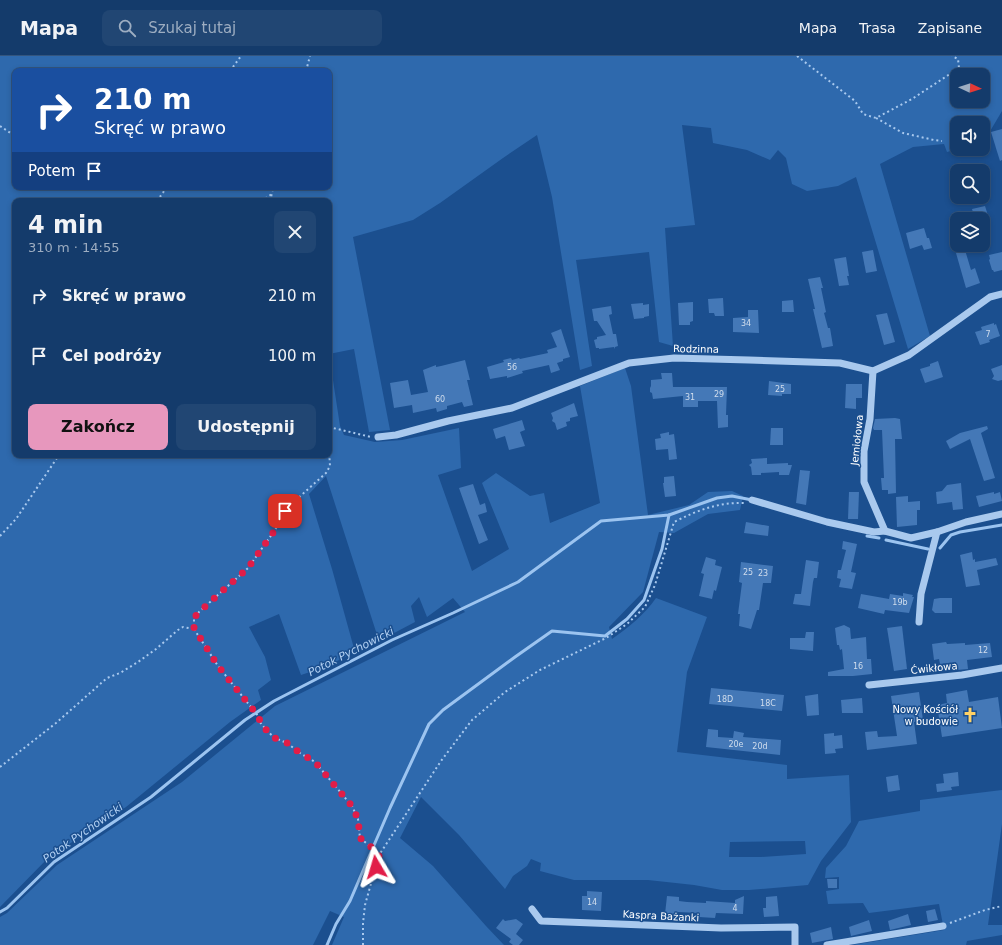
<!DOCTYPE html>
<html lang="pl">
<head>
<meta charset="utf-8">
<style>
	:root { --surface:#143b6b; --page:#214673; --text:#f1f3f6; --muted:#9dadc1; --line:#33557e; --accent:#e797bd }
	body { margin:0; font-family:"DejaVu Sans",sans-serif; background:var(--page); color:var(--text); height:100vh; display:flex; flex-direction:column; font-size:15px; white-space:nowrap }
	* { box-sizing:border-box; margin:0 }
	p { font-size:13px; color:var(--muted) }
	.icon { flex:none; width:22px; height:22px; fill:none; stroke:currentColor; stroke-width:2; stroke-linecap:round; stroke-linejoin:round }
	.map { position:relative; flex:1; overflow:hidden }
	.details { position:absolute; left:12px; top:142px; width:320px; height:260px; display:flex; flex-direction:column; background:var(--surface); border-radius:8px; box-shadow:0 2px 6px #0003,0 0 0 1px var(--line) }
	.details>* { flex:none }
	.banner { position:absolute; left:12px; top:12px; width:320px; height:122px; border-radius:8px; box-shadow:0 2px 6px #0003,0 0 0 1px var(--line); background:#1a4fa0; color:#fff; overflow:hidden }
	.needle { width:26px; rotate:94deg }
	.tools { position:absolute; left:950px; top:12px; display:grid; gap:8px }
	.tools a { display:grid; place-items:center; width:40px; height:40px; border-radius:8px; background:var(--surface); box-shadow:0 2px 6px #0003,0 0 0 1px var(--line); font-size:20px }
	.pin { position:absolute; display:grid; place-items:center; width:34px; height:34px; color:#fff; margin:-17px; border-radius:8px; box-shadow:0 2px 6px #0006 }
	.me { position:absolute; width:44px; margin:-22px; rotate:353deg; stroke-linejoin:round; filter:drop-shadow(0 0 3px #0008) }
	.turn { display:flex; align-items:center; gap:14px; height:84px; padding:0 16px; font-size:18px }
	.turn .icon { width:52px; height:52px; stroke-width:2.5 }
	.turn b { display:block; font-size:28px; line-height:34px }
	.then { display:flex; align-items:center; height:38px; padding:0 16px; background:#0003; gap:8px; font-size:15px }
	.round { display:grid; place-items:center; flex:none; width:42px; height:42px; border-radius:8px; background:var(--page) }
	.head { display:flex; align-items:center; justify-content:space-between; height:68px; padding:0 16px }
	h1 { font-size:24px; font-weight:800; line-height:30px }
	.cta { display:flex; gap:8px; margin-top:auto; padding:8px 16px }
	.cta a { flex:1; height:46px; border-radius:8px; background:var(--accent); color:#111; font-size:16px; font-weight:800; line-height:46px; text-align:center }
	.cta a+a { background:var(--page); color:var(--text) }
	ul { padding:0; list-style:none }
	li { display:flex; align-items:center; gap:12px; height:60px; padding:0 16px }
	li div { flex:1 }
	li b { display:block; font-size:15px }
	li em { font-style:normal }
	header { display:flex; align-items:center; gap:24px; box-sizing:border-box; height:56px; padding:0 20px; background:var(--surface); border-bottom:1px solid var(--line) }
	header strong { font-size:19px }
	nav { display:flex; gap:22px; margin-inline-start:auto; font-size:14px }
	.search { width:280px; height:36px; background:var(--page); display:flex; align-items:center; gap:10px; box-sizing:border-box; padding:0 14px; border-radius:8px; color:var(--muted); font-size:15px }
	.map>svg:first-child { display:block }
	.green { fill:#2e69ad; fill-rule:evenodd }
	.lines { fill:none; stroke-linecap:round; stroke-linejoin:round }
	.stream { stroke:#9cc4f0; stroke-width:3 }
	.building { fill:#4478b7 }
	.path { stroke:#a9c9ee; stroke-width:2; stroke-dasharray:2 3; stroke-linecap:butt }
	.minor { stroke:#a9c9ee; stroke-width:7 }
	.route { stroke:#e11d48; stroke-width:7; stroke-dasharray:0 12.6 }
	.labels { text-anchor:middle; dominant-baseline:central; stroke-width:3; stroke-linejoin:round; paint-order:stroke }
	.number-label { font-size:8px; fill:#d0dded }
	.street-label { font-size:10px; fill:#fff; stroke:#1b4f8f }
	.poi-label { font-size:10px; fill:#fff; stroke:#1b4f8f; text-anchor:end }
	.water-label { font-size:11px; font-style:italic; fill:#b5d3f5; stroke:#1b4f8f }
</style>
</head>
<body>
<header>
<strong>Mapa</strong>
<div class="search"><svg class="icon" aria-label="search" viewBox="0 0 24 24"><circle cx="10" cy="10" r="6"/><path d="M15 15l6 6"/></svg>Szukaj tutaj</div>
<nav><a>Mapa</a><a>Trasa</a><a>Zapisane</a></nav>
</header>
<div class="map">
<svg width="1002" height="889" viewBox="0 0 1002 889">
	<rect width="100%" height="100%" fill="#1b4f8f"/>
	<g class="green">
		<path d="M 0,0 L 1002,0 L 1002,55 L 989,77 L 983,82 L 983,67 L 957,67 L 957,93 L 958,93 L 947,96 L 944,88 L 913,91 L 880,108 L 930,280 L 908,293 L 856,121 L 838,130 L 807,135 L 792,128 L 786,102 L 778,94 L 770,104 L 747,94 L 713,87 L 711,72 L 682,69 L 695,169 L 665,172 L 673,290 L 659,286 L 649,196 L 576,204 L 592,310 L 580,314 L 552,141 L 537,79 L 503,102 L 440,147 L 413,164 L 353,181 L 390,374 L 369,376 L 354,293 L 329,298 L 340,370 L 344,379 L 375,386 L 402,384 L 459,372 L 461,412 L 438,419 L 472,515 L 509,493 L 482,427 L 496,417 L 530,440 L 544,437 L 550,467 L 600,447 L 580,330 L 625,312 L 631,330 L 648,459 L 689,449 L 708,436 L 732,435 L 743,440 L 740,454 L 708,458 L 674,477 L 659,476 L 643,536 L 609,571 L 612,583 C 629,571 644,559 656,542 L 707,561 L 687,616 L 677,696 L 787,709 L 787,723 L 849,719 L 851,766 L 821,805 L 808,829 L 749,834 L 722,834 L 694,829 L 648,824 L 574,824 L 540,815 L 541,807 L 531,803 L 527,810 L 513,820 L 505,833 L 459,779 L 421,741 L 400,782 L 433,810 L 486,870 L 504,889 L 332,889 L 344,861 L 330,855 L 313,889 L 0,889 L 0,861 L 7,857 L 57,809 L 182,726 L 275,650 L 465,556 L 453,542 L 427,561 L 419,541 L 411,550 L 415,566 L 379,585 L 326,420 L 309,438 L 332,513 L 355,596 L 325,611 L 301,619 L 279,558 L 249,571 L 265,601 L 271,624 L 258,634 L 261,644 L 230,666 L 126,751 L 49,801 L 0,851 ZM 15,15 L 329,15 L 329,131 L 15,131 ZM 957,19 L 983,19 L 983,45 L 957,45 ZM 15,145 L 329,145 L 329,399 L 15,399 ZM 805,785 L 806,798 L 761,801 L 729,801 L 730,786 Z"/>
		<polygon points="1002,734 1002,768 988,869 1002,869 1002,879 967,885 966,889 852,889 944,874 939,848 869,857 863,847 828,848 826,835 839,833 839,821 825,822 826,812 846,790 859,765 920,755 920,744"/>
	</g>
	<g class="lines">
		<g class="stream">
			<polyline points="867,480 879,482"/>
			<polyline points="886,484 928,493"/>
			<polyline points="940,492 951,479 960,476 1002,469"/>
			<polyline points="0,856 7,852 54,806 151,741 245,664 274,645 392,584 453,557 518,526 601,465 669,459 717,442 732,440 752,444"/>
			<polyline points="327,889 336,868 350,845 390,752 429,668 443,654 515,601 552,575 605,580 627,563 644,544 662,493 669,459"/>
		</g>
	</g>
	<g class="building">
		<polygon points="1002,73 1002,104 1000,105 991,76"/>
		<polygon points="985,150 989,163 975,163 972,153"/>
		<polygon points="924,172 927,182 929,182 932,192 924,194 922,189 910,193 906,177"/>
		<polygon points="873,194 877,215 866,217 862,196"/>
		<polygon points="965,194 971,214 975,212 980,227 966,232 956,197"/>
		<polygon points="1002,196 1002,214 994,216 993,214 992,214 989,204 990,203 989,199"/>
		<polygon points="846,201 849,220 847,220 849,229 839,230 834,203"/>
		<polygon points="820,221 823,232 821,232 826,256 824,257 828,272 830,272 833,290 822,292 813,253 815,253 808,223"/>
		<polygon points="723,242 724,260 715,260 714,257 709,257 708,243"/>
		<polygon points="793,244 794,256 782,256 782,245"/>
		<polygon points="693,246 693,265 690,266 690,269 679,269 678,247"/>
		<polygon points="643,247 643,249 649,248 649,260 644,261 644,262 634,263 631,248"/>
		<polygon points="611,250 612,258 609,259 613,278 616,278 618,290 615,291 615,293 614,291 599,293 599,292 596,292 594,284 597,283 597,281 606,279 597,265 594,265 592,253"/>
		<polygon points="748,254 758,254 759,277 733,276 733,262 748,261"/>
		<polygon points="887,257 895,286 884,289 876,259"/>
		<polygon points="994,267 994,269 996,268 1000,280 989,284 990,286 980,289 975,276 982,274 981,271"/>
		<polygon points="561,273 570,301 563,303 563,305 557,307 560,314 551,317 549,309 522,315 523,317 507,322 507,320 490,323 487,311 504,306 503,304 511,302 512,304 519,302 520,303 548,297 547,294 557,291 551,277"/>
		<polygon points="465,304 470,324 467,324 473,349 464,351 462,346 447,350 447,353 437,356 436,352 413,357 412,349 394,352 390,327 408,324 411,339 428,336 423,314 436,309 436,311 441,310"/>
		<polygon points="938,305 943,321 925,327 920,313 930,310 930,308"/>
		<polygon points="1002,309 1002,324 998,325 992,323 994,320 991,313"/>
		<polygon points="661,317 672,317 673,331 727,331 726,359 728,359 728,371 718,372 717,345 698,345 698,351 683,351 683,340 653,343 652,337 650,336 650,332 651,330 651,324 662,323"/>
		<polygon points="769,325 791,328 791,338 782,338 782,340 768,339"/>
		<polygon points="846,328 862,328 862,342 856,342 856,353 845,352"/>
		<polygon points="574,347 578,360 570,362 570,365 566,366 567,370 557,374 555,367 552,365 553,362 551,357"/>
		<polygon points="895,362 900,363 902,383 895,383 896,437 888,438 888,434 882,434 881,422 884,422 882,374 874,374 873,372 875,363"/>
		<polygon points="522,364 525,374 520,376 525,390 509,394 505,380 496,383 493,373"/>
		<polygon points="987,370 988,373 981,377 995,422 984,425 970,383 950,393 946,385 960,377"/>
		<polygon points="771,372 783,372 783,389 770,389"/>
		<polygon points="669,376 669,379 674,378 677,403 669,404 668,393 656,394 655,383 661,382 660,378"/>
		<polygon points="767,402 767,408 788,407 788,409 792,409 789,419 779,419 779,416 761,417 761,419 752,419 751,411 749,409 752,407 751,403"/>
		<polygon points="800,414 810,415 806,449 796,447"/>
		<polygon points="674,420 676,440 665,441 663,427 664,427 664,421"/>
		<polygon points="961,427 963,453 953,454 952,446 937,448 936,436 942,435 947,429"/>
		<polygon points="473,428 480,449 485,447 487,456 478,459 488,484 479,488 459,432"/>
		<polygon points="849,436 859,436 858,463 848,463"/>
		<polygon points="994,436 994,438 1000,436 1002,445 979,451 976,440"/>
		<polygon points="908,440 908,446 920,445 920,454 917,454 917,469 897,471 896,441"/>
		<polygon points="746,466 769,470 768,480 744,477"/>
		<polygon points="843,485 857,488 851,516 856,517 852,533 839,531 841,523 837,522 838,514 841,514 846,494 842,493"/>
		<polygon points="972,496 973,504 975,503 975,506 996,502 998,509 977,514 980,529 966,531 960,499"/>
		<polygon points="706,501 716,504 715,509 722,511 716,535 714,534 712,543 699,540 704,518 701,517"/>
		<polygon points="806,504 819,506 817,522 814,522 813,526 810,550 793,548 795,538 801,538"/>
		<polygon points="741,506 773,510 771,527 763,527 759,554 757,554 751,573 739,570 740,558 738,558 742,527 739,526"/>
		<polygon points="903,537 913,539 912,541 914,541 909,557 885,554 884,558 858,552 861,538 889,543 890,538 903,540"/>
		<polygon points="940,542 952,542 952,557 935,557 932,554 934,543"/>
		<polygon points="844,569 850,572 851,583 866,581 867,603 871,603 872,618 853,620 828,620 828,616 844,613 842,593 840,594 839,589 837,589 835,572"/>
		<polygon points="902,570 907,613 894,615 887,572"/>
		<polygon points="806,576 814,576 813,595 790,593 790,582 805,582"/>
		<polygon points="946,586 947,588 965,587 965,589 990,587 992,601 967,604 968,613 957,614 956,606 940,608 939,603 934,604 932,588"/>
		<polygon points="711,632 784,639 782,655 709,648"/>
		<polygon points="967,634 969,646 998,641 1002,672 942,681 937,649 947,647 946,638"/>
		<polygon points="919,636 923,664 914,666 917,688 867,694 865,676 877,675 878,681 897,680 891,640"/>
		<polygon points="818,638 819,659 807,660 805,640"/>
		<polygon points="862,642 863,657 842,657 841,644"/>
		<polygon points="708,673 718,674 718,681 733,682 734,675 744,677 743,681 781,684 780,699 706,691"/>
		<polygon points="834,677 834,680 842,679 843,692 835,693 836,697 825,698 824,678"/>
		<polygon points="958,716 959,730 951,731 952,734 937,736 936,728 944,727 943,718"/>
		<polygon points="898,719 900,734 888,736 886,721"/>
		<polygon points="827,823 837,823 837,832 828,832"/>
		<polygon points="587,835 602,836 601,855 582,854 582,840 587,840"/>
		<polygon points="667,840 679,841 679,845 687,846 706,847 706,845 735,847 735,844 744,840 743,858 716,857 715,862 699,861 699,857 678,856 678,858 665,858"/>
		<polygon points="777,840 779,860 764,861 763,852 766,852 766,841"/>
		<polygon points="935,853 938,864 928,866 926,855"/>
		<polygon points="908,858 911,869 890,874 888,865"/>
		<polygon points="503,863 505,865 516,863 523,868 516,878 523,884 519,889 513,889 509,886 511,883 496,872"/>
		<polygon points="869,864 872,875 851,880 849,871"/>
		<polygon points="831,871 833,883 812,887 810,877"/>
	</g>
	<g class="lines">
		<g class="path">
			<polyline points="797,0 855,45 863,58 876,62 912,43 959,12 958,3 952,0"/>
			<polyline points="230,15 241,0"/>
			<polyline points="306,15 310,0"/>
			<polyline points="876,62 903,77 934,84 942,85"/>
			<polyline points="0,70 15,80"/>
			<polyline points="157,145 167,131"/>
			<polyline points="261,145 272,138"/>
			<polyline points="270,145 272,137 273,131"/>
			<polyline points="329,371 371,381"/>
			<polyline points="0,480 16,463 59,399"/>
			<polyline points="194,573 218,610 259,661 260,666 267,675 275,682 287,687 300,697 315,706 352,750 358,763 360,782 376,795 379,799"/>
			<polyline points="0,711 56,667 107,622 120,617 138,606 156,593 178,574 183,571 194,573 194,562 199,556 248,512 275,474 285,455 296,444 326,417 330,410 329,394"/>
			<polyline points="950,867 985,854 1002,850"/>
			<path d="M 363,889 L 363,867 L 365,849 L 379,799 L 441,705 L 472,664 L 505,636 L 540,614 L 606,582 L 627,568 L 645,551 L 655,529 L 674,466 C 698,454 719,446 745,447"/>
		</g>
		<g class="minor">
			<polyline points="873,315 870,363 864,395 864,426 885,475 911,482 937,476 966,466 1002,458"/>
			<polyline points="378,381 396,379 448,365 512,352 629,307 674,302 749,304 840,307 873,315 909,299 990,241 1002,238"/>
			<polyline points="752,444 827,466 874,476 885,475"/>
			<polyline points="919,566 921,538 937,476"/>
			<polyline points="869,629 962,619 1002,612"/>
			<polyline points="532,853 541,865 721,872 795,871 795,889"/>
			<polyline points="827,889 943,870"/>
		</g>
	</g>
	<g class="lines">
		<polyline class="route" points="285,455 275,474 248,512 199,556 194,562 194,572 218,610 259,661 260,666 267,675 275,682 287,687 300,697 315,706 352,750 358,763 360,782 376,795 379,800 376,811"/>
	</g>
	<defs>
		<g id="church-bare" transform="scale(1.2)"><path d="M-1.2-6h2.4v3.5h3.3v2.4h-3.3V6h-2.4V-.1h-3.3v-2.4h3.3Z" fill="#ffd166" stroke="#1b4f8f" stroke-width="2.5" paint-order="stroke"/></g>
	</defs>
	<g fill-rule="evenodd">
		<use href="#church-bare" x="970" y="659"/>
	</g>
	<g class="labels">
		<g class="number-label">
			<text x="746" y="267">34</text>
			<text x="988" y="278">7</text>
			<text x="512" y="311">56</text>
			<text x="780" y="333">25</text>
			<text x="719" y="338">29</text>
			<text x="690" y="341">31</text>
			<text x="440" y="343">60</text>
			<text x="748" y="516">25</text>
			<text x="763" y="517">23</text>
			<text x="900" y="546">19b</text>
			<text x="983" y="594">12</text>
			<text x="858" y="610">16</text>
			<text x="725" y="643">18D</text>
			<text x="768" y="647">18C</text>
			<text x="736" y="688">20e</text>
			<text x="760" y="690">20d</text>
			<text x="592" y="846">14</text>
			<text x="735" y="852">4</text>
		</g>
		<g class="street-label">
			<text transform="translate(696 293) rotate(1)">Rodzinna</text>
			<text transform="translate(857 384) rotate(-84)">Jemiołowa</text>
			<text transform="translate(934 612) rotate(-6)">Ćwikłowa</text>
			<text transform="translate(661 860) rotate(3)">Kaspra Bażanki</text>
		</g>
		<g class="poi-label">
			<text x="958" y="653">Nowy Kościół<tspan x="958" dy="12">w budowie</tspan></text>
		</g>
		<g class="water-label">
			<text transform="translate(351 596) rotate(-27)">Potok Pychowicki</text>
			<text transform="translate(83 777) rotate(-35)">Potok Pychowicki</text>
		</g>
	</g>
</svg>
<div class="tools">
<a><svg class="needle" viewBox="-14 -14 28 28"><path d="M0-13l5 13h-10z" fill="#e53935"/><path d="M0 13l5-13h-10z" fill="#9dadc1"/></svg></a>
<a><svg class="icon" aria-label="sound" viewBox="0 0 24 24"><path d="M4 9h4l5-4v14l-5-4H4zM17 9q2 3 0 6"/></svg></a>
<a><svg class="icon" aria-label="search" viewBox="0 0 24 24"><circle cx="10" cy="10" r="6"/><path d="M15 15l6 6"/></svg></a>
<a><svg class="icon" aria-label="layers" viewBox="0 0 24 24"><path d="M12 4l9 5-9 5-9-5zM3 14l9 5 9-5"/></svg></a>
</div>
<div class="pin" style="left:285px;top:455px;background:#d93025"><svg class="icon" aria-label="arrive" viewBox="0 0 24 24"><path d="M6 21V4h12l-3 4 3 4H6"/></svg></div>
<svg class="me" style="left:376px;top:811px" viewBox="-20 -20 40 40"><path d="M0-17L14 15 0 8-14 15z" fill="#e11d48" stroke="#fff" stroke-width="4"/></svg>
<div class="banner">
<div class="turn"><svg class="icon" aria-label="right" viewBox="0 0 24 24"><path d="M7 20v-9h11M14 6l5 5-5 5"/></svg><div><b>210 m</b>Skręć w prawo</div></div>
<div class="then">Potem<svg class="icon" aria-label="arrive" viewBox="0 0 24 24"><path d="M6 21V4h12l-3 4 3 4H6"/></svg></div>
</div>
<section class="details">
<div class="head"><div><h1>4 min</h1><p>310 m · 14:55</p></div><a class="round"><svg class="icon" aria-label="close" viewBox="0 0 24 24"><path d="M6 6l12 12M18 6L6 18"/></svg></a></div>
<ul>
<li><svg class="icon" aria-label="right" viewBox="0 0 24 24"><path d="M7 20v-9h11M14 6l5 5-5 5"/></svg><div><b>Skręć w prawo</b></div><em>210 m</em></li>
<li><svg class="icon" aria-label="arrive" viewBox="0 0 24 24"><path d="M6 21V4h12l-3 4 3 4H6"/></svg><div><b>Cel podróży</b></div><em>100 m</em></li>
</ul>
<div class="cta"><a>Zakończ</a><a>Udostępnij</a></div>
</section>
</div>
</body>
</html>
